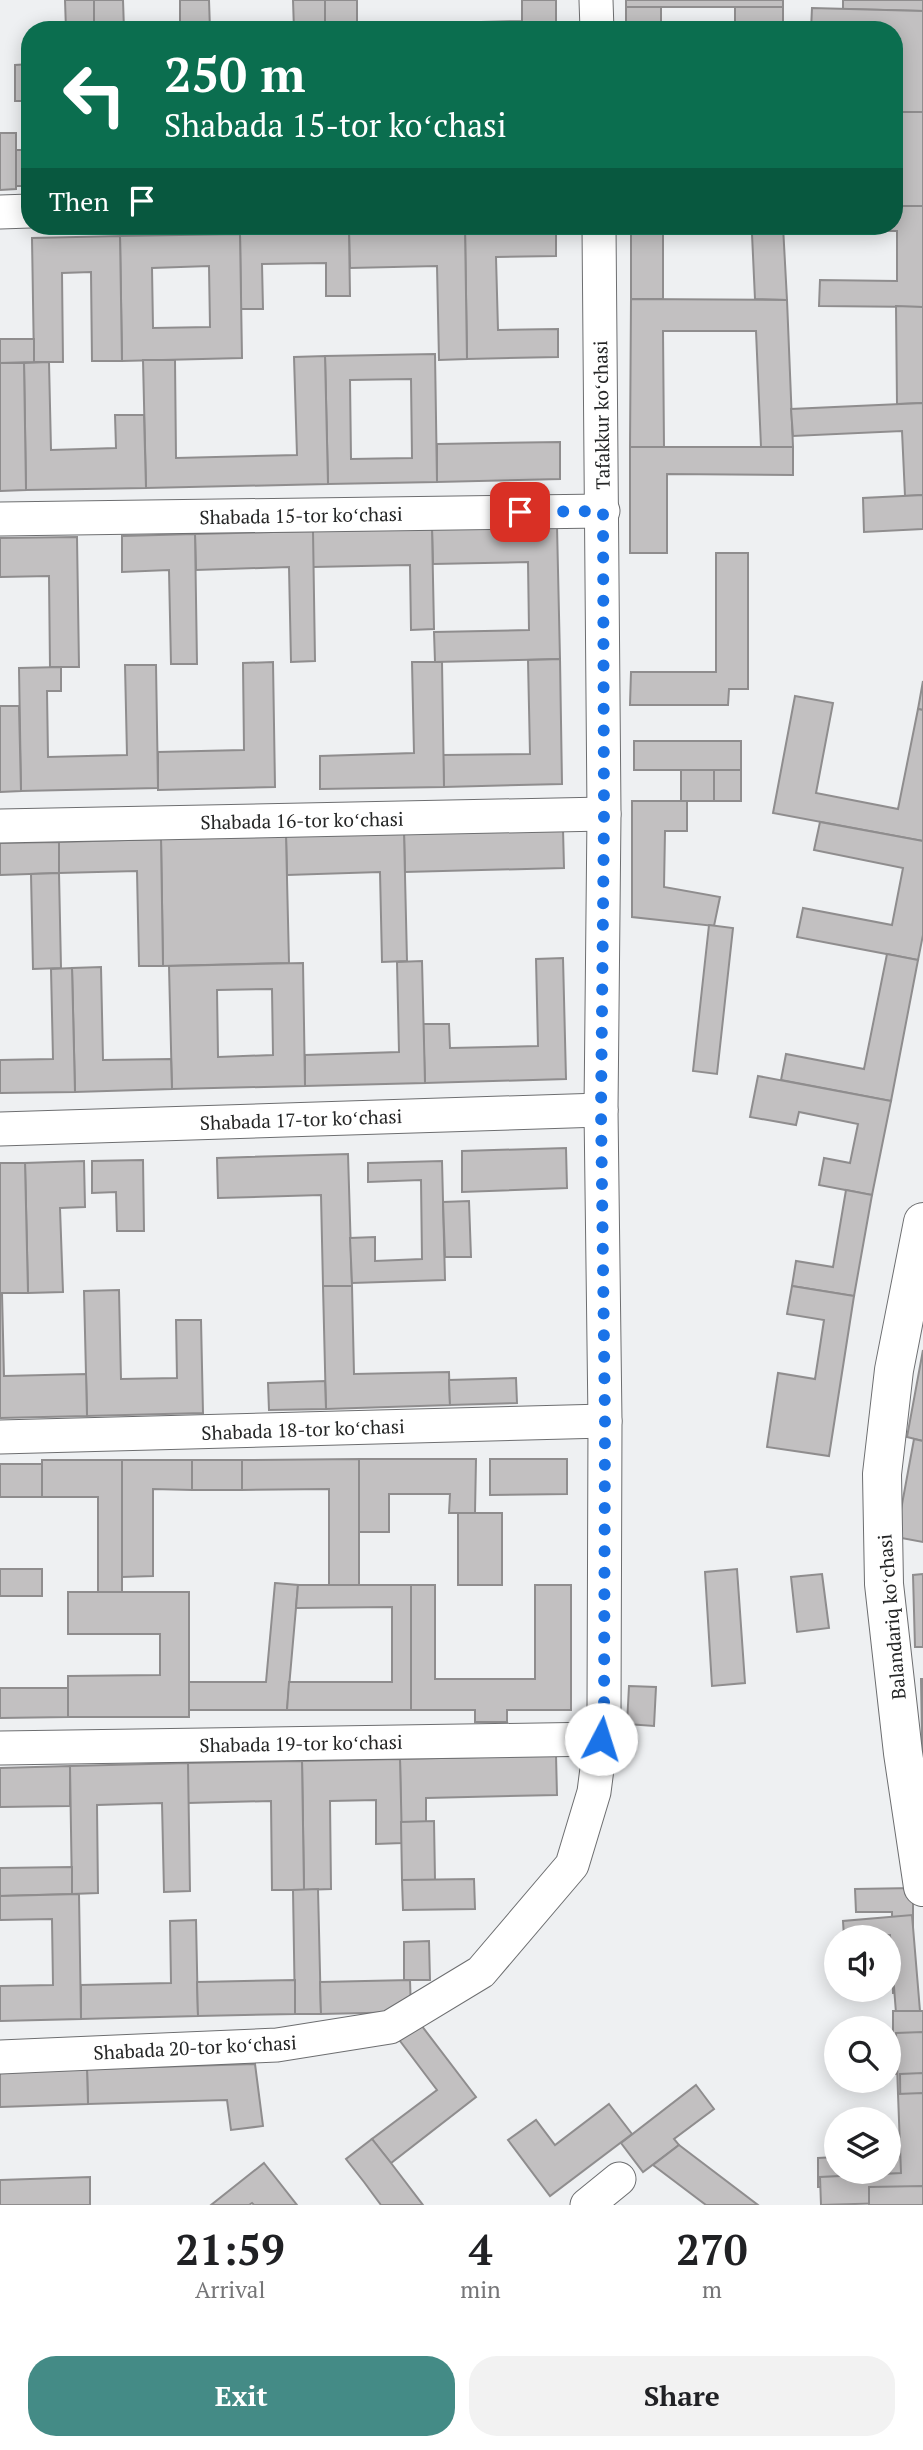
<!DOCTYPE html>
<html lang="en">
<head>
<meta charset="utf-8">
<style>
	:root { --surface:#fff; --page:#f2f2f2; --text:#202124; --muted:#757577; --accent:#448b86 }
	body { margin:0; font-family:"PT Serif",serif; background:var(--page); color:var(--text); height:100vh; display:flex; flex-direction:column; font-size:26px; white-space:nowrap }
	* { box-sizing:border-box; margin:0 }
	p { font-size:23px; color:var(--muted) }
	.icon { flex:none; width:38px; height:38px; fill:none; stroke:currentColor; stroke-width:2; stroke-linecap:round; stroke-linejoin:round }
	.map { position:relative; height:2205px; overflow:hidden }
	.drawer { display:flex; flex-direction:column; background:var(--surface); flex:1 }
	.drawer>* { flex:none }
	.banner { position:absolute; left:21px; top:21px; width:882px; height:214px; border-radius:28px; box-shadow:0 4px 18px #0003; background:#0b6e4f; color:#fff; overflow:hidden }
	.tools { position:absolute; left:824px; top:1925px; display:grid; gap:14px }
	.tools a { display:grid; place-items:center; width:77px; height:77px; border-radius:50%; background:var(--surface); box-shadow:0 4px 18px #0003; font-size:35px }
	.pin { position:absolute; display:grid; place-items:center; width:60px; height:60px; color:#fff; margin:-30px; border-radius:14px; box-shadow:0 4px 10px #0006 }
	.me { position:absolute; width:77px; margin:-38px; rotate:5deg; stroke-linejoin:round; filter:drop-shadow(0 0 5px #0008) }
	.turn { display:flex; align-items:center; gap:24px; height:147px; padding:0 28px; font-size:32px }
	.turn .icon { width:91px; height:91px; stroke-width:2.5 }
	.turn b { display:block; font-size:49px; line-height:60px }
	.then { display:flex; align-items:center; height:66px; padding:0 28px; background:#0003; gap:14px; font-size:26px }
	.eta { display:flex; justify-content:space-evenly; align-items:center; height:119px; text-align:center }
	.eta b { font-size:42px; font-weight:700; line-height:49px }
	.cta { display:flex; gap:14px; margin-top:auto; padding:14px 28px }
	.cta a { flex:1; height:80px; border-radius:28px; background:var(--accent); color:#fff; font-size:28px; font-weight:700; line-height:80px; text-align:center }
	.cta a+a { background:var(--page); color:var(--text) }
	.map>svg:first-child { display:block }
	.building { fill:#c2c0c1; stroke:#8f8d8e; stroke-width:2; fill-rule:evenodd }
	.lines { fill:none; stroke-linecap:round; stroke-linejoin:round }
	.minor-casing { stroke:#6d6e70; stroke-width:35 }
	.tertiary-casing { stroke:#6d6e70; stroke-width:40 }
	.minor { stroke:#fff; stroke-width:33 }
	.tertiary { stroke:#fff; stroke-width:38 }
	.route { stroke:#1a73e8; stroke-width:12; stroke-dasharray:0 21.6 }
	.labels { text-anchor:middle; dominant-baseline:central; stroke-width:5; stroke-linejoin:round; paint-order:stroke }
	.street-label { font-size:19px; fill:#252626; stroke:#fff }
</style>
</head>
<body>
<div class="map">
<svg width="923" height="2205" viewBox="0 0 923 2205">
	<rect width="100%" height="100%" fill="#eef0f2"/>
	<g class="building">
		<polygon points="65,0 94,0 94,30 66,30"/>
		<polygon points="94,0 123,0 124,30 94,30"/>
		<polygon points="180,0 209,0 210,30 180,30"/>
		<polygon points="293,0 325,0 325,30 294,30"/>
		<rect x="325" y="0" width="32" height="30"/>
		<polygon points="522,0 556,0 556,30 442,30 442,23 522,21"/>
		<rect x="626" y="0" width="157" height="7"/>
		<polygon points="843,0 923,0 923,11 843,9"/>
		<rect x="626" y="7" width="35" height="23"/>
		<polygon points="735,7 783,7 783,30 748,30 748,22 735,22"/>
		<polygon points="812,8 923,11 923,112 894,112 898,36 894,36 894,30 811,30"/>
		<polygon points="30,64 30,101 15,101 15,65"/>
		<polygon points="896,112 923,112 923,206 894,206"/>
		<polygon points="0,133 16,133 16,189 0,190"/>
		<rect x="16" y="150" width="14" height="36"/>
		<polygon points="894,206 923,206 923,307 819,306 820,280 897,281 897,231 821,230 821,226 894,226"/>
		<polygon points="631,226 783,226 787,300 755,299 752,234 663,234 663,299 631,299"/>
		<polygon points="556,227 556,256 496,257 498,330 558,329 558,357 467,359 465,229"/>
		<polygon points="465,229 467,359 439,360 437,266 350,268 349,232"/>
		<polygon points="349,232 350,296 326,296 326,263 262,264 263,309 241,309 240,234"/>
		<path d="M 240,234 L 242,358 L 122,361 L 120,236 ZM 209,266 L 210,327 L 153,328 L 152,268 Z"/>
		<polygon points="120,236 122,361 92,361 91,272 62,273 63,362 34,362 32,238"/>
		<polygon points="631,299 787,300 793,447 761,447 756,331 663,331 664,447 630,447"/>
		<polygon points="896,306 923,307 923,403 897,404"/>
		<polygon points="0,339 34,339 34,362 0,363"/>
		<path d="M 435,354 L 437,482 L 328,484 L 325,356 ZM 411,379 L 412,458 L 351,459 L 350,380 Z"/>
		<polygon points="325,356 328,484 146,488 143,360 175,360 176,458 297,455 294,357"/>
		<polygon points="49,362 51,450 116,448 115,415 144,415 146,488 26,490 24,363"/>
		<polygon points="0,363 24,363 26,490 0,491"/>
		<polygon points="923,403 923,495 905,496 902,431 793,436 791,409"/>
		<polygon points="560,442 560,479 437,482 437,444"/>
		<polygon points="630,447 793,447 793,475 667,474 667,553 630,553"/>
		<polygon points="923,495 923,529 864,532 863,498"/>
		<polygon points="557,526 560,659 435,662 434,632 529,630 528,562 433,564 432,529"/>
		<polygon points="432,529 434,629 411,630 410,565 313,567 313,531"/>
		<polygon points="313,531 315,661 291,662 289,567 196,570 195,534"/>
		<polygon points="195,534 197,664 171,664 169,570 122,572 122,536"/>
		<polygon points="77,537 79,667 50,667 49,576 0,577 0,538"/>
		<polygon points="716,553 748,553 748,689 729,689 728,705 630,705 631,672 716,672"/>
		<polygon points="560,659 562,784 444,787 443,755 530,754 528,660"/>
		<polygon points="273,662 275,787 158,790 158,752 244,750 243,663"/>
		<polygon points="412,662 442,662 444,787 320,789 320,756 414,753"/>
		<polygon points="125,665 156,665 158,788 21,791 19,668 61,667 61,691 47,691 48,757 127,755"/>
		<polygon points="923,681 923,710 918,709"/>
		<polygon points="795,696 833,703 816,793 898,809 918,709 923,710 923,841 773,813"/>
		<polygon points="0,706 19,706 21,791 0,792"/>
		<rect x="634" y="741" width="107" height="29"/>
		<rect x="681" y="770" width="33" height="31"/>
		<rect x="714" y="770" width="27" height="31"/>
		<polygon points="632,801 687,801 687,831 665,831 664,887 720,897 714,926 632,917"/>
		<polygon points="820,822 923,841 923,935 918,960 797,937 803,908 892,925 903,868 814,850"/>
		<polygon points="563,829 564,868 405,872 404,833"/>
		<polygon points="404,833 407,961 382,962 380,872 287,875 286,836"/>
		<polygon points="286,836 289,963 163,966 161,839"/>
		<polygon points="161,839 163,966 139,966 137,871 59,873 59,842"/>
		<polygon points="59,842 59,873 0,875 0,843"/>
		<polygon points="59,873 61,968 33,969 31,874"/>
		<polygon points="709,925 733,928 717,1074 693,1071"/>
		<polygon points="887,954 918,960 891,1101 781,1080 786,1054 864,1069"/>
		<polygon points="563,958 566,1079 425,1083 423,1024 449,1024 450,1048 538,1046 536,959"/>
		<polygon points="422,961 425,1083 305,1086 305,1055 399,1052 397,962"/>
		<path d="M 303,963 L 305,1086 L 172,1089 L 169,966 ZM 272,989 L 273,1055 L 218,1057 L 217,990 Z"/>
		<polygon points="101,967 103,1060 171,1059 172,1089 75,1092 72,968"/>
		<polygon points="72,968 75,1092 0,1093 0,1060 53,1059 51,969"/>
		<polygon points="758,1076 891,1101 872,1195 819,1185 824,1158 850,1163 858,1124 799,1112 796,1125 750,1117"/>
		<polygon points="566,1148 567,1188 462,1192 462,1151"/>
		<polygon points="348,1154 352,1286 323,1286 321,1195 218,1198 217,1158"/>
		<polygon points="143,1160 144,1231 117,1231 116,1192 92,1193 92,1161"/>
		<polygon points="84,1161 85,1207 60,1208 63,1292 28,1293 25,1163"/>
		<polygon points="442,1161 445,1280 352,1283 350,1238 375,1237 375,1261 422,1259 421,1180 368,1182 368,1163"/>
		<polygon points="0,1163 25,1163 28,1293 0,1293"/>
		<polygon points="846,1190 872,1195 854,1296 792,1286 796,1261 833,1267"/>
		<polygon points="469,1201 471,1257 445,1257 443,1202"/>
		<polygon points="323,1286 352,1286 354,1374 449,1372 450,1405 326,1409"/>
		<polygon points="792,1286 854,1296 829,1456 767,1447 778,1373 815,1379 824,1320 787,1314"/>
		<polygon points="119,1290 121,1379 177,1378 176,1320 201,1320 203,1413 87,1416 84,1291"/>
		<polygon points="0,1293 2,1293 4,1376 86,1374 87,1416 0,1418"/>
		<polygon points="923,1350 923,1441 907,1437"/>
		<polygon points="516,1378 517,1403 450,1405 449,1380"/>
		<polygon points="325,1381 326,1409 269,1410 268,1383"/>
		<polygon points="914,1439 923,1441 923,1542 896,1537"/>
		<polygon points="359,1459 359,1585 329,1585 329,1489 242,1490 242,1460"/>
		<polygon points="359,1459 476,1459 475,1513 449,1513 450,1494 389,1494 389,1532 359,1532"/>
		<polygon points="490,1459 567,1459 567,1494 490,1495"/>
		<polygon points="42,1460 122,1460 122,1592 98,1592 98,1497 42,1497"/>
		<polygon points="122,1460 192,1460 192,1490 153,1489 153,1576 122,1577"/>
		<rect x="192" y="1460" width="50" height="30"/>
		<rect x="0" y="1464" width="42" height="33"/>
		<rect x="458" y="1513" width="44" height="72"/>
		<rect x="0" y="1569" width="42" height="27"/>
		<polygon points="737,1569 745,1683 712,1686 705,1572"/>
		<polygon points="822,1574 829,1628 797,1632 791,1577"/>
		<polygon points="923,1574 923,1647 915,1647 913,1575"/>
		<polygon points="275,1583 298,1585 287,1710 189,1710 189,1682 266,1682"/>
		<polygon points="298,1585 411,1585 411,1710 287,1710 289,1682 392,1682 392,1607 296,1608"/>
		<polygon points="411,1585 435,1585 435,1679 535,1679 535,1585 571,1585 571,1710 507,1710 507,1722 475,1722 475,1710 411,1710"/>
		<polygon points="68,1592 189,1592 189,1717 68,1717 68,1676 160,1675 160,1634 68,1634"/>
		<polygon points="921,1679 923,1679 923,1798"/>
		<polygon points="629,1686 656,1687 654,1726 627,1724"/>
		<polygon points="0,1688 68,1688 68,1717 0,1718"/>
		<polygon points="556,1755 557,1795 426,1798 426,1822 401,1822 400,1759"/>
		<polygon points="400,1759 402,1843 376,1844 376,1800 330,1801 331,1889 304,1890 302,1761"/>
		<polygon points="302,1761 304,1890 272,1890 271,1801 188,1803 188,1763"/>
		<polygon points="188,1763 190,1891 164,1892 162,1803 97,1805 98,1893 72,1894 70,1766"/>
		<polygon points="70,1766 70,1806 0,1807 0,1768"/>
		<polygon points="434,1821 435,1880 402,1880 401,1822"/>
		<polygon points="72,1867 72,1894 0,1896 0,1868"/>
		<polygon points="474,1879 475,1909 403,1910 402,1880"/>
		<polygon points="913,1888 913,1992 893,1993 892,1912 856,1912 855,1889"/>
		<polygon points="318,1889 321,2014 295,2014 293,1890"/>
		<polygon points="79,1894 81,2019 0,2021 0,1986 53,1985 52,1919 0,1920 0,1896"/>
		<polygon points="912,1915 920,2011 896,2013 890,1935 844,1937 843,1921"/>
		<polygon points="196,1920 198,2016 81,2019 81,1985 171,1983 170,1921"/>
		<polygon points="429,1941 430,1980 404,1980 404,1942"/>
		<polygon points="295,1980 295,2014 198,2016 197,1982"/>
		<polygon points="410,1980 411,2012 321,2014 320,1982"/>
		<polygon points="893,2011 923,2011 923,2073 893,2074"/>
		<polygon points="415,2017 476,2097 391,2163 372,2139 437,2090 394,2033"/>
		<polygon points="923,2032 923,2093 898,2094 896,2033"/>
		<polygon points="255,2064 263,2126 231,2130 227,2100 88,2104 87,2069"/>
		<polygon points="87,2069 88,2104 0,2107 0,2072"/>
		<polygon points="923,2073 923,2186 818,2187 818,2158 836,2157 836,2172 889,2172 889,2157 901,2156 900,2074"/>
		<polygon points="696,2085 714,2109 674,2139 679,2145 643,2172 621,2143"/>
		<polygon points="923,2093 923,2202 821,2205 820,2177 901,2173 898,2094"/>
		<polygon points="609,2104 632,2134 550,2196 508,2140 536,2120 555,2145"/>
		<polygon points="372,2139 391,2163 423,2205 381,2205 364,2182 346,2159"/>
		<polygon points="679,2145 758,2205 706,2205 653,2165"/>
		<polygon points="264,2163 297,2205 254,2205 252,2203 249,2205 211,2205"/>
		<polygon points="90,2177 90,2205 0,2205 0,2180"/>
		<polygon points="923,2186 923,2205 869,2205 869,2187"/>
	</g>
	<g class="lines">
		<g class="minor-casing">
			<g id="minor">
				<polyline points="596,0 597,30"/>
				<polyline points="0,212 30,211"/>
				<polyline points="0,519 603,511"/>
				<polyline points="0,826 604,814"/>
				<polyline points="0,1129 601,1110"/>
				<polyline points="0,1437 605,1421"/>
				<polyline points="0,1748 602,1739"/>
				<polyline points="0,2057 277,2045 390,2027 481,1972 572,1865 594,1792 604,1714 605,1421 601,1110 604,814 599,226"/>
				<polyline points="587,2205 619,2179"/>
			</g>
		</g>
		<g class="tertiary-casing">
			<polyline id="tertiary" points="923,1222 894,1370 882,1474 884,1584 903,1753 923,1887"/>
		</g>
		<use href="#minor" class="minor"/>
		<use href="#tertiary" class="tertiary"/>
	</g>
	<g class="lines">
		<polyline class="route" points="520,512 603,511 604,814 601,1110 605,1421 604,1714 601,1739"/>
	</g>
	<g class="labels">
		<g class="street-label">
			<text transform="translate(601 415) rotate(-91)">Tafakkur koʻchasi</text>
			<text transform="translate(301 515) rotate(-1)">Shabada 15-tor koʻchasi</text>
			<text transform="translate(302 820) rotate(-1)">Shabada 16-tor koʻchasi</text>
			<text transform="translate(301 1119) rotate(-2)">Shabada 17-tor koʻchasi</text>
			<text transform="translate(303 1429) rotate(-2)">Shabada 18-tor koʻchasi</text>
			<text transform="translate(891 1617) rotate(-95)">Balandariq koʻchasi</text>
			<text transform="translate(301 1743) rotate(-1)">Shabada 19-tor koʻchasi</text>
			<text transform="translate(195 2047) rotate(-3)">Shabada 20-tor koʻchasi</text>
		</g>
	</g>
</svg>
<div class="tools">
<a><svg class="icon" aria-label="sound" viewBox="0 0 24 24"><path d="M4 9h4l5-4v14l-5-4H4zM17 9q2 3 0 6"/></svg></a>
<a><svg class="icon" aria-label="search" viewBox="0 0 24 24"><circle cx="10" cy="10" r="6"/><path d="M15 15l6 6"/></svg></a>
<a><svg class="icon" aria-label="layers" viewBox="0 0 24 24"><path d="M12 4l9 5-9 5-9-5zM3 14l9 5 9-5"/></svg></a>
</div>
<div class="pin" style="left:520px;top:512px;background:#d93025"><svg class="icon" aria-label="arrive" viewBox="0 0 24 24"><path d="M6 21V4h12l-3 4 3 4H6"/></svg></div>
<svg class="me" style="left:601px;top:1739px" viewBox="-20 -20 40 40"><circle r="19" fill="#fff"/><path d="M0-13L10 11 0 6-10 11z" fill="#1a73e8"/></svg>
<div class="banner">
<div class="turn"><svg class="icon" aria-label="left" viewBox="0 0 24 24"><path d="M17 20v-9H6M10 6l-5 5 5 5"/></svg><div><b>250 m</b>Shabada 15-tor koʻchasi</div></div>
<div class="then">Then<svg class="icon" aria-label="arrive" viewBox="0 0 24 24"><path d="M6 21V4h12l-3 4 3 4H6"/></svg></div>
</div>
</div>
<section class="drawer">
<div class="eta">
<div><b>21:59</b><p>Arrival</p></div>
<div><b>4</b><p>min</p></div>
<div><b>270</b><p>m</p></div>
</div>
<div class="cta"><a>Exit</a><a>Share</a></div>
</section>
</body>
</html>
